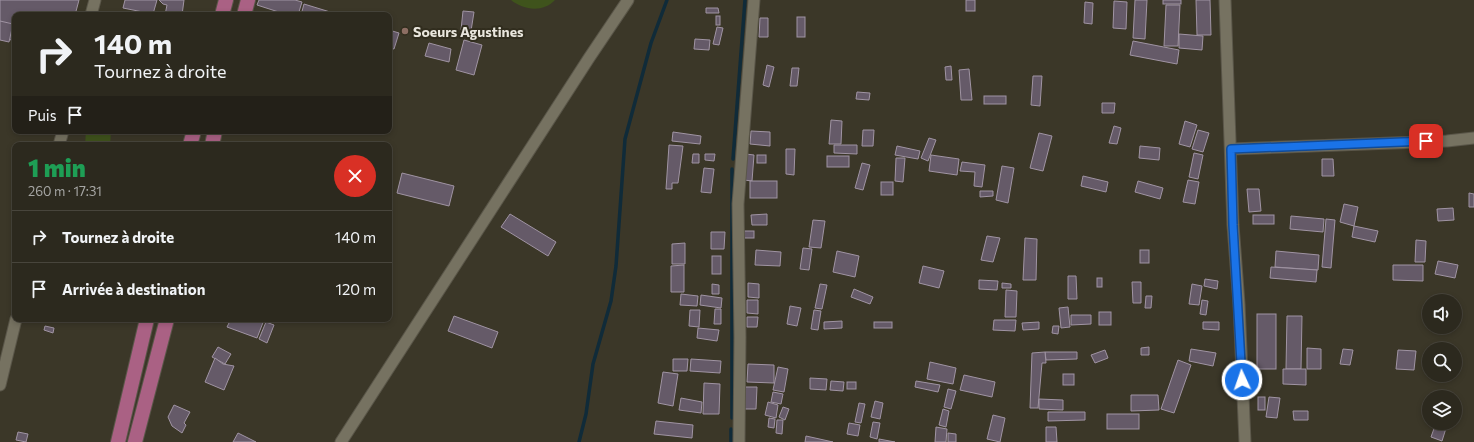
<!DOCTYPE html>
<html lang="fr">
<head>
<meta charset="utf-8">
<style>
	:root { --surface:#2c291e; --page:#343127; --text:#f1f3f6; --muted:#a6a6a4; --line:#48453c }
	body { margin:0; font-family:Commissioner,sans-serif; background:var(--page); color:var(--text); height:100vh; display:flex; flex-direction:column; font-size:15px; white-space:nowrap }
	* { box-sizing:border-box; margin:0 }
	p { font-size:13px; color:var(--muted) }
	.icon { flex:none; width:22px; height:22px; fill:none; stroke:currentColor; stroke-width:2; stroke-linecap:round; stroke-linejoin:round }
	.map { position:relative; flex:1; overflow:hidden }
	.panel { position:absolute; left:12px; top:142px; width:380px; height:180px; display:flex; flex-direction:column; background:var(--surface); border-radius:8px; box-shadow:0 2px 6px #0003,0 0 0 1px var(--line) }
	.panel>* { flex:none }
	.top-card { position:absolute; left:12px; top:12px; width:380px; height:122px; border-radius:8px; box-shadow:0 2px 6px #0003,0 0 0 1px var(--line); background:#2c291e; color:var(--text); overflow:hidden }
	.buttons { position:absolute; left:1422px; top:294px; display:grid; gap:8px }
	.buttons a { display:grid; place-items:center; width:40px; height:40px; border-radius:50%; background:var(--surface); box-shadow:0 2px 6px #0003,0 0 0 1px var(--line); font-size:20px }
	.pin { position:absolute; display:grid; place-items:center; width:34px; height:34px; color:#fff; margin:-17px; border-radius:8px; box-shadow:0 2px 6px #0006 }
	.me { position:absolute; width:44px; margin:-22px; rotate:357deg; stroke-linejoin:round; filter:drop-shadow(0 0 3px #0008) }
	.turn { display:flex; align-items:center; gap:14px; height:84px; padding:0 16px; font-size:18px }
	.turn .icon { width:52px; height:52px; stroke-width:2.5 }
	.turn b { display:block; font-size:28px; line-height:34px }
	.then { display:flex; align-items:center; height:38px; padding:0 16px; background:#0003; gap:8px; font-size:15px }
	.round { display:grid; place-items:center; flex:none; width:42px; height:42px; border-radius:21px; background:var(--page) }
	.head { display:flex; align-items:center; justify-content:space-between; height:68px; padding:0 16px }
	h1 { font-size:24px; font-weight:800; line-height:30px; color:#1e9e55 }
	ul { padding:0; list-style:none }
	li { display:flex; align-items:center; gap:12px; height:52px; padding:0 16px; border-top:1px solid var(--line) }
	li div { flex:1 }
	li b { display:block; font-size:15px }
	li em { font-style:normal }
	.map>svg:first-child { display:block }
	.green { fill:#3f531c }
	.lines { fill:none; stroke-linecap:round; stroke-linejoin:round }
	.stream { stroke:#102b39; stroke-width:3.5 }
	.building { fill:#655a68; stroke:#a094a3 }
	.minor-casing { stroke:#5a5649; stroke-width:13 }
	.major-casing { stroke:#5a5649; stroke-width:16 }
	.minor { stroke:#767261; stroke-width:11 }
	.major { stroke:#aa6184; stroke-width:14 }
	.route-casing { stroke:#114b97; stroke-width:10 }
	.route { stroke:#1a73e8; stroke-width:7 }
	.education-dot { fill:#8d6e63; stroke:#312d1e; stroke-width:1.5 }
	.labels { text-anchor:middle; dominant-baseline:central; stroke-width:4; stroke-linejoin:round; paint-order:stroke }
	.poi-label { font-size:14px; font-weight:bold; fill:#e9e6dd; stroke:#312d1e; text-anchor:start }
</style>
</head>
<body>
<div class="map">
<svg width="1474" height="442" viewBox="0 0 1474 442">
	<rect width="100%" height="100%" fill="#3b3728"/>
	<g class="green">
		<path d="M 511,0 L 555,0 C 543,13 523,10 511,0 Z"/>
		<polygon points="86,131 111,131 110,145 85,145"/>
	</g>
	<g class="lines">
		<g class="stream">
			<polyline points="733,159 745,0"/>
			<polyline points="732,418 732,169"/>
			<polyline points="731,429 731,442"/>
			<polyline points="579,442 586,414 593,364 611,301 616,266 625,139 651,43 667,0"/>
		</g>
	</g>
	<g class="building">
		<polygon points="0,0 79,0 75,15 15,15 15,41 0,37"/>
		<polygon points="125,0 157,0 153,14 123,8"/>
		<polygon points="159,0 184,0 182,15 165,15 167,5 163,4"/>
		<polygon points="259,0 295,0 302,2 298,15 288,15 257,5"/>
		<rect x="966" y="0" width="9" height="11"/>
		<polygon points="1135,0 1147,0 1145,39 1133,38"/>
		<rect x="1163" y="0" width="18" height="4"/>
		<polygon points="1196,0 1210,0 1211,35 1197,35"/>
		<polygon points="1114,1 1127,2 1126,29 1113,28"/>
		<polygon points="1085,2 1093,3 1092,24 1084,23"/>
		<polygon points="304,4 340,15 301,15"/>
		<polygon points="1166,5 1180,5 1178,46 1164,46"/>
		<polygon points="706,8 718,8 719,13 706,13"/>
		<polygon points="463,11 474,12 471,31 461,30"/>
		<rect x="716" y="16" width="4" height="9"/>
		<rect x="797" y="17" width="8" height="20"/>
		<polygon points="760,18 768,18 768,37 759,37"/>
		<polygon points="0,21 13,24 9,42 0,40"/>
		<polygon points="717,27 723,28 719,45 713,44"/>
		<polygon points="389,30 399,33 394,49 389,48"/>
		<polygon points="1179,34 1203,36 1202,50 1179,48"/>
		<polygon points="695,39 710,40 709,50 694,49"/>
		<polygon points="464,40 482,45 474,75 456,70"/>
		<polygon points="1133,41 1179,50 1177,64 1130,55"/>
		<polygon points="429,43 451,49 449,62 425,56"/>
		<polygon points="767,65 774,67 769,87 763,85"/>
		<polygon points="951,66 952,80 946,80 945,67"/>
		<polygon points="792,68 799,68 797,86 790,86"/>
		<polygon points="969,69 972,100 961,100 959,70"/>
		<polygon points="1033,76 1042,76 1040,106 1031,105"/>
		<polygon points="857,92 870,93 869,100 856,99"/>
		<rect x="984" y="96" width="22" height="8"/>
		<polygon points="1102,103 1115,103 1114,113 1102,113"/>
		<polygon points="831,120 842,121 841,144 829,144"/>
		<polygon points="1185,121 1197,125 1190,147 1179,144"/>
		<polygon points="1114,126 1121,128 1117,144 1109,143"/>
		<polygon points="863,130 874,130 873,146 862,146"/>
		<polygon points="1198,130 1209,133 1203,152 1192,149"/>
		<polygon points="751,131 770,132 770,146 750,144"/>
		<polygon points="673,132 701,136 700,144 672,141"/>
		<polygon points="1039,133 1052,136 1043,171 1030,168"/>
		<polygon points="929,138 936,140 928,161 921,158"/>
		<polygon points="669,145 683,146 678,183 672,183 672,189 666,189"/>
		<polygon points="834,145 857,145 857,154 834,153"/>
		<polygon points="897,146 920,151 918,159 895,155"/>
		<polygon points="1140,146 1160,148 1159,160 1139,158"/>
		<polygon points="786,149 795,149 794,175 786,174"/>
		<polygon points="1194,153 1203,155 1198,179 1189,177"/>
		<polygon points="693,154 699,154 699,163 692,163"/>
		<polygon points="705,154 715,154 714,161 705,160"/>
		<polygon points="746,154 754,155 752,181 744,180"/>
		<rect x="757" y="155" width="9" height="8"/>
		<polygon points="931,155 959,159 957,175 929,171"/>
		<rect x="827" y="156" width="22" height="11"/>
		<polygon points="896,158 905,158 903,182 895,181"/>
		<polygon points="1322,159 1333,159 1334,176 1322,176"/>
		<polygon points="962,162 985,165 982,187 974,186 975,172 960,171"/>
		<polygon points="862,163 870,165 863,190 855,188"/>
		<polygon points="1002,166 1014,168 1008,203 996,200"/>
		<polygon points="704,168 714,169 711,193 701,192"/>
		<polygon points="402,173 454,186 449,206 397,193"/>
		<polygon points="1083,176 1108,182 1106,192 1081,186"/>
		<polygon points="1188,180 1199,182 1195,204 1183,202"/>
		<rect x="750" y="181" width="27" height="17"/>
		<polygon points="1138,181 1163,188 1160,199 1135,192"/>
		<rect x="881" y="182" width="12" height="13"/>
		<polygon points="1247,189 1259,189 1261,211 1249,212"/>
		<polygon points="980,191 993,191 993,196 980,197"/>
		<polygon points="1469,193 1474,194 1474,207 1469,207"/>
		<polygon points="1344,204 1358,207 1354,226 1340,222"/>
		<polygon points="1453,208 1454,220 1438,221 1437,209"/>
		<polygon points="510,214 556,242 548,256 501,227"/>
		<polygon points="767,214 767,225 752,225 751,215"/>
		<rect x="1253" y="215" width="21" height="9"/>
		<polygon points="1291,216 1324,219 1323,232 1290,229"/>
		<polygon points="1326,219 1335,220 1331,268 1322,267"/>
		<polygon points="813,220 825,221 821,248 809,247"/>
		<polygon points="1354,226 1378,231 1375,242 1352,237"/>
		<rect x="744" y="231" width="10" height="7"/>
		<polygon points="711,232 725,232 724,249 711,249"/>
		<polygon points="987,236 1000,238 993,262 981,260"/>
		<polygon points="1025,238 1037,239 1036,280 1023,280"/>
		<polygon points="1416,240 1426,241 1425,262 1415,262"/>
		<polygon points="685,243 685,264 672,264 672,244"/>
		<polygon points="803,248 812,249 809,270 800,269"/>
		<polygon points="756,250 781,252 780,266 755,265"/>
		<rect x="1140" y="250" width="9" height="13"/>
		<polygon points="837,251 859,256 855,277 833,272"/>
		<polygon points="1276,251 1319,255 1318,270 1275,267"/>
		<rect x="712" y="256" width="9" height="18"/>
		<polygon points="1438,261 1458,265 1455,278 1435,274"/>
		<polygon points="684,265 684,292 671,292 671,266"/>
		<polygon points="1393,265 1423,265 1423,281 1393,280"/>
		<polygon points="923,266 944,271 939,288 919,283"/>
		<polygon points="1271,267 1317,270 1316,282 1270,278"/>
		<polygon points="1068,276 1076,276 1077,299 1068,299"/>
		<rect x="1097" y="278" width="5" height="9"/>
		<polygon points="1205,279 1218,281 1217,289 1204,286"/>
		<polygon points="979,280 998,281 997,290 979,289"/>
		<polygon points="1132,282 1141,282 1141,303 1133,303"/>
		<polygon points="748,283 759,284 759,298 748,297"/>
		<polygon points="1002,283 1011,284 1011,288 1002,288"/>
		<polygon points="712,284 719,285 719,294 712,294"/>
		<polygon points="820,284 827,285 822,309 815,308"/>
		<polygon points="1192,284 1202,286 1199,305 1189,304"/>
		<polygon points="854,289 873,297 870,304 851,297"/>
		<polygon points="1006,290 1017,291 1016,317 1005,317"/>
		<polygon points="681,294 698,296 697,306 680,305"/>
		<polygon points="701,295 722,298 721,308 700,305"/>
		<polygon points="1146,296 1152,296 1151,308 1145,308"/>
		<polygon points="747,300 758,300 758,314 747,313"/>
		<polygon points="1202,300 1208,301 1206,315 1200,314"/>
		<polygon points="790,306 801,308 797,326 787,324"/>
		<polygon points="1068,307 1070,327 1061,328 1059,308"/>
		<polygon points="715,309 721,309 721,324 714,324"/>
		<polygon points="690,310 700,310 699,327 689,326"/>
		<polygon points="814,310 821,311 818,330 811,329"/>
		<rect x="1099" y="312" width="12" height="13"/>
		<rect x="1257" y="314" width="19" height="55"/>
		<polygon points="1071,315 1091,315 1091,324 1071,325"/>
		<polygon points="454,316 498,332 492,348 448,331"/>
		<polygon points="1287,316 1302,316 1301,369 1286,369"/>
		<polygon points="747,317 758,317 757,327 747,327"/>
		<polygon points="231,319 260,319 264,320 257,338 227,327"/>
		<polygon points="994,320 1016,320 1015,331 993,330"/>
		<polygon points="842,321 842,328 824,329 824,322"/>
		<polygon points="266,322 274,325 267,343 259,339"/>
		<rect x="874" y="322" width="18" height="6"/>
		<polygon points="1039,322 1039,329 1023,330 1022,323"/>
		<polygon points="1203,322 1219,322 1219,330 1203,329"/>
		<polygon points="45,326 54,328 53,333 44,330"/>
		<polygon points="1053,326 1059,326 1058,334 1052,333"/>
		<polygon points="698,328 719,330 717,341 697,338"/>
		<polygon points="218,347 231,354 225,364 212,357"/>
		<polygon points="1149,347 1149,355 1141,355 1141,348"/>
		<polygon points="1307,348 1321,349 1321,369 1307,369"/>
		<polygon points="1191,349 1216,353 1213,366 1189,361"/>
		<polygon points="1343,349 1353,350 1350,365 1340,364"/>
		<polygon points="1105,350 1108,358 1095,363 1091,355"/>
		<polygon points="1398,350 1416,351 1414,370 1396,369"/>
		<polygon points="1045,352 1077,352 1077,359 1046,360"/>
		<polygon points="1045,352 1046,363 1042,363 1038,408 1030,408 1032,353"/>
		<polygon points="215,358 223,364 234,366 224,390 205,382"/>
		<polygon points="673,359 688,359 687,371 673,371"/>
		<polygon points="691,359 721,361 720,373 690,371"/>
		<polygon points="1178,360 1191,365 1174,413 1161,409"/>
		<polygon points="930,362 956,368 953,384 927,379"/>
		<polygon points="748,364 774,365 774,383 747,382"/>
		<polygon points="778,367 788,369 784,392 773,390"/>
		<polygon points="1283,369 1306,369 1306,385 1283,384"/>
		<polygon points="663,372 678,374 673,406 658,403"/>
		<rect x="1063" y="374" width="11" height="11"/>
		<polygon points="964,375 995,382 992,397 960,390"/>
		<polygon points="810,378 827,379 826,390 810,389"/>
		<polygon points="831,381 844,382 843,391 830,390"/>
		<polygon points="916,381 940,385 938,392 915,387"/>
		<rect x="847" y="382" width="9" height="7"/>
		<polygon points="704,383 720,384 719,414 703,414"/>
		<polygon points="744,387 757,387 756,409 744,409"/>
		<polygon points="948,389 956,391 951,409 944,407"/>
		<polygon points="773,392 783,394 781,404 771,402"/>
		<polygon points="1131,395 1158,395 1159,410 1131,411"/>
		<rect x="1258" y="397" width="7" height="13"/>
		<polygon points="1269,397 1280,398 1277,418 1266,417"/>
		<polygon points="681,398 702,402 701,413 679,410"/>
		<polygon points="1039,399 1063,400 1063,410 1039,409"/>
		<polygon points="875,401 883,403 880,419 871,417"/>
		<polygon points="768,402 778,405 776,418 765,415"/>
		<polygon points="859,403 865,404 861,423 855,422"/>
		<polygon points="174,405 190,412 184,423 186,425 182,433 172,426 168,417"/>
		<polygon points="783,407 789,409 785,420 779,417"/>
		<polygon points="943,409 949,411 946,427 939,425"/>
		<polygon points="1293,411 1308,411 1308,420 1294,420"/>
		<polygon points="1048,412 1085,412 1085,420 1048,421"/>
		<rect x="1107" y="414" width="32" height="15"/>
		<polygon points="993,415 1005,418 1000,442 987,439"/>
		<polygon points="769,418 775,419 774,428 768,427"/>
		<polygon points="777,420 783,420 782,434 776,433"/>
		<polygon points="656,421 693,425 692,438 654,434"/>
		<polygon points="873,422 880,423 877,439 870,437"/>
		<polygon points="849,423 860,425 858,436 847,434"/>
		<polygon points="1436,423 1447,425 1442,441 1431,437"/>
		<polygon points="936,427 947,429 946,442 935,442"/>
		<polygon points="1046,427 1056,427 1057,442 1046,442"/>
		<polygon points="18,432 28,434 26,442 16,440"/>
		<polygon points="238,433 256,442 233,442"/>
		<polygon points="948,433 956,434 956,442 948,442"/>
		<polygon points="806,436 833,442 805,442"/>
		<polygon points="879,439 895,442 879,442"/>
	</g>
	<g class="lines">
		<g class="minor-casing">
			<g id="minor">
				<polyline points="1225,0 1233,225 1239,304 1245,442"/>
				<polyline points="91,15 95,0"/>
				<polyline points="59,145 63,131"/>
				<polyline points="1231,149 1447,141 1474,138"/>
				<polyline points="0,385 16,319"/>
				<polyline points="341,442 589,58 628,0"/>
				<polyline points="739,442 740,337 738,204 754,0"/>
			</g>
		</g>
		<g class="major-casing">
			<g id="major">
				<polyline points="222,15 226,0"/>
				<polyline points="244,15 248,0"/>
				<polyline points="190,145 194,131"/>
				<polyline points="212,145 215,131"/>
				<polyline points="118,442 147,319"/>
				<polyline points="135,442 167,319"/>
			</g>
		</g>
		<use href="#minor" class="minor"/>
		<use href="#major" class="major"/>
	</g>
	<g class="lines">
		<g class="route-casing">
			<polyline id="route" points="1242,380 1233,225 1231,149 1426,141"/>
		</g>
		<use href="#route" class="route"/>
	</g>
	<circle class="education-dot" cx="405" cy="31" r="4"/>
	<g class="labels">
		<g class="poi-label">
			<text x="413" y="31">Soeurs Agustines</text>
		</g>
	</g>
</svg>
<div class="buttons">
<a><svg class="icon" aria-label="sound" viewBox="0 0 24 24"><path d="M4 9h4l5-4v14l-5-4H4zM17 9q2 3 0 6"/></svg></a>
<a><svg class="icon" aria-label="search" viewBox="0 0 24 24"><circle cx="10" cy="10" r="6"/><path d="M15 15l6 6"/></svg></a>
<a><svg class="icon" aria-label="layers" viewBox="0 0 24 24"><path d="M12 4l9 5-9 5-9-5zM3 14l9 5 9-5"/></svg></a>
</div>
<div class="pin" style="left:1426px;top:141px;background:#d93025"><svg class="icon" aria-label="arrive" viewBox="0 0 24 24"><path d="M6 21V4h12l-3 4 3 4H6"/></svg></div>
<svg class="me" style="left:1242px;top:380px" viewBox="-20 -20 40 40"><circle r="17" fill="#1a73e8" stroke="#fff" stroke-width="3"/><path d="M0-11L8 9 0 5-8 9z" fill="#fff"/></svg>
<div class="top-card">
<div class="turn"><svg class="icon" aria-label="right" viewBox="0 0 24 24"><path d="M7 20v-9h11M14 6l5 5-5 5"/></svg><div><b>140 m</b>Tournez à droite</div></div>
<div class="then">Puis<svg class="icon" aria-label="arrive" viewBox="0 0 24 24"><path d="M6 21V4h12l-3 4 3 4H6"/></svg></div>
</div>
<section class="panel">
<div class="head"><div><h1>1 min</h1><p>260 m · 17:31</p></div><a class="round" style="background:#d93025;color:#fff"><svg class="icon" aria-label="close" viewBox="0 0 24 24"><path d="M6 6l12 12M18 6L6 18"/></svg></a></div>
<ul>
<li><svg class="icon" aria-label="right" viewBox="0 0 24 24"><path d="M7 20v-9h11M14 6l5 5-5 5"/></svg><div><b>Tournez à droite</b></div><em>140 m</em></li>
<li><svg class="icon" aria-label="arrive" viewBox="0 0 24 24"><path d="M6 21V4h12l-3 4 3 4H6"/></svg><div><b>Arrivée à destination</b></div><em>120 m</em></li>
</ul>
</section>
</div>
</body>
</html>
